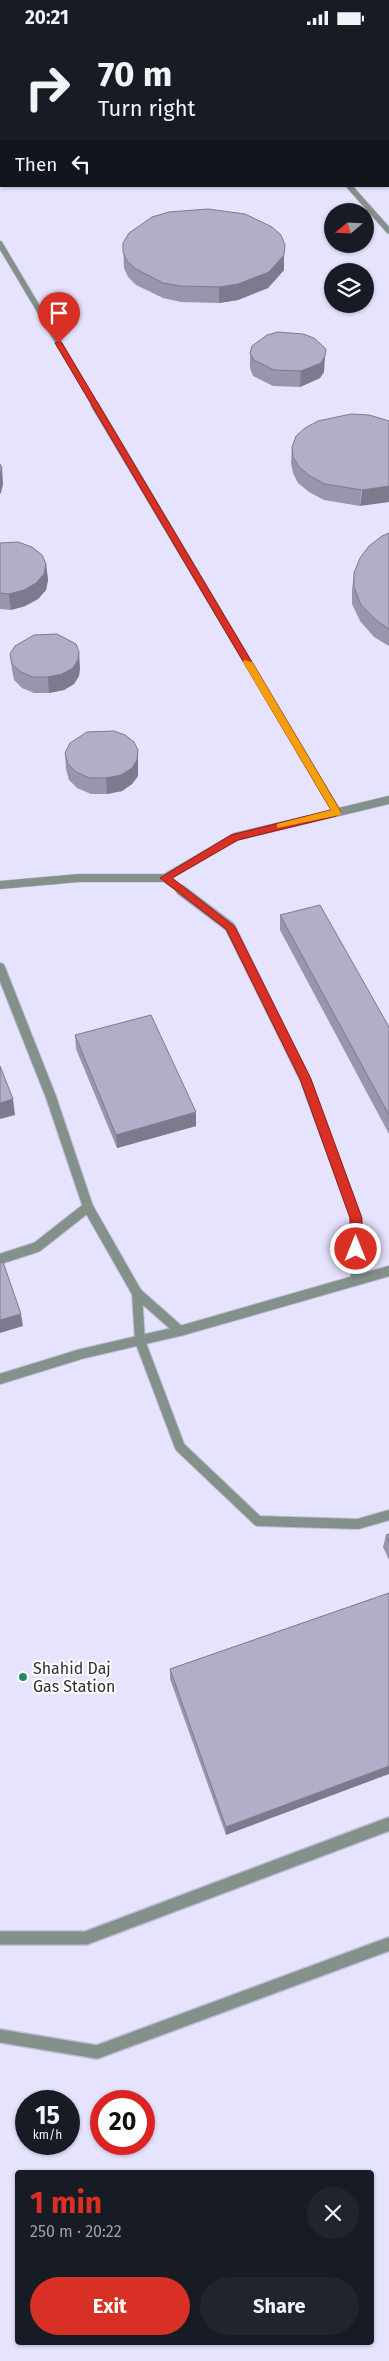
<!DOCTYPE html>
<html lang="en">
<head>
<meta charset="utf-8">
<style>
	:root { --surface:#171b24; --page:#20242c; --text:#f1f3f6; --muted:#9ea1a6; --accent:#d93025 }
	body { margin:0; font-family:"Fira Sans",sans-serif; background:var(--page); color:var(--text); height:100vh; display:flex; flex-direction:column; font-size:19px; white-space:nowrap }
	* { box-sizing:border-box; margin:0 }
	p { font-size:16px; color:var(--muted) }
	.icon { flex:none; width:28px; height:28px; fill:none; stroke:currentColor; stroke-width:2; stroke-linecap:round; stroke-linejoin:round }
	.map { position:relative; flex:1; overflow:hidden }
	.sheet { position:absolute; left:15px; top:2135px; width:359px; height:175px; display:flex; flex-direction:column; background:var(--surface); border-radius:5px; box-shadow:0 1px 4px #0004 }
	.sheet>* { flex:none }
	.guide { position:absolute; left:0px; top:0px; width:390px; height:152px; box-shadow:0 1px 4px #0004; background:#171b24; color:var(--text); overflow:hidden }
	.needle { width:32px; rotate:251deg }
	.buttons { position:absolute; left:324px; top:168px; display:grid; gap:10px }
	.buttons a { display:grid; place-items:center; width:50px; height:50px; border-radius:50%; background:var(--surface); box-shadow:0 1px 4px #0004; font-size:25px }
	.speed { position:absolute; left:15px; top:2055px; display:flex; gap:10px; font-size:25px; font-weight:700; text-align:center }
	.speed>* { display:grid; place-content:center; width:65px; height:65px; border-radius:50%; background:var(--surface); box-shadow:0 1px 4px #0004; line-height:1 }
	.speed small { font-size:12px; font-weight:400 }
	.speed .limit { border:8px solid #d22; background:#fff; color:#111 }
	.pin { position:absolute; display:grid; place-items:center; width:42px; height:42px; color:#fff; margin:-51px -21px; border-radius:50% 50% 50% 0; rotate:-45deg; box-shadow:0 0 5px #0007 }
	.pin .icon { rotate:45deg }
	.me { position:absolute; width:55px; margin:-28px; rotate:0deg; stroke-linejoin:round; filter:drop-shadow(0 0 4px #0008) }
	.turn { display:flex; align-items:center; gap:18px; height:105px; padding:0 15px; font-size:22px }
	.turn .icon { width:65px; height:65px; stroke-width:2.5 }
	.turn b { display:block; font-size:35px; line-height:42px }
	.then { display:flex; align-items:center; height:48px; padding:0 15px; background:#0003; gap:10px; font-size:19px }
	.round { display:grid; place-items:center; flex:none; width:52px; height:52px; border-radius:26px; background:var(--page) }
	.head { display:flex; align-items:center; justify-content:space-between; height:85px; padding:0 15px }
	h1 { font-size:30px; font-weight:700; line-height:38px; color:var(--accent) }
	.button { display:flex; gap:10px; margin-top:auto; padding:10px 15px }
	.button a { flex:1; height:58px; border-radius:30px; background:var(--accent); color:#fff; font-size:20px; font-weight:700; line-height:58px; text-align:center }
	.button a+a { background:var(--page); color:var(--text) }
	.status { display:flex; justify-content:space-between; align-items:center; height:35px; padding:0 25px; background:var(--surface); direction:ltr }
	.status svg { height:14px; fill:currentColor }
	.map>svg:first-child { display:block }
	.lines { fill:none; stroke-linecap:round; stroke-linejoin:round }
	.service-far3-casing { stroke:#c1bfd7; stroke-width:7 }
	.service-far2-casing { stroke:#c1bfd7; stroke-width:9 }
	.service-far1-casing { stroke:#c1bfd7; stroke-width:12 }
	.service-casing { stroke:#c1bfd7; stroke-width:16 }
	.service-far3 { stroke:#84918b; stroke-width:5.5 }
	.service-far2 { stroke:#84918b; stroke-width:8 }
	.service-far1 { stroke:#84918b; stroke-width:10 }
	.service { stroke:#84918b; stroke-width:13 }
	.wall { fill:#9896ac }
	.shaded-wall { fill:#7c7a8c }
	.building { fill:#b1aec8; stroke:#7c7a8c }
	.route { fill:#d93025; stroke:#8d1f18 }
	.slow { fill:#f59e0b }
	.poi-dot { fill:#238b67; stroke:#fff; stroke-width:2 }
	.labels { text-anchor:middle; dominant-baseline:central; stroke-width:4; stroke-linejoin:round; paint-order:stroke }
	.near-poi-label { font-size:16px; fill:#2f2e38; stroke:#fff; text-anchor:start }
</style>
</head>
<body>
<div class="status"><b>20:21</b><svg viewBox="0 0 49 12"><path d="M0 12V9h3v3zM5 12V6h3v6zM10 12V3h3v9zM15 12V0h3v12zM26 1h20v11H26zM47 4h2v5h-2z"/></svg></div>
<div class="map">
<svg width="389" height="2326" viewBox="0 0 389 2326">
	<rect width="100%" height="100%" fill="#e6e3ff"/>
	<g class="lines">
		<g class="service-far3-casing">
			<g id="service-far3">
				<polyline points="349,151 389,196"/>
				<polyline points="0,209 96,371"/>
			</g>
		</g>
		<g class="service-far2-casing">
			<g id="service-far2">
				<polyline points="95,370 337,777"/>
				<polyline points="165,843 235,802 389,765"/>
				<polyline points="0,850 79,843 165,843 183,856"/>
			</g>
		</g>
		<g class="service-far1-casing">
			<g id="service-far1">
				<polyline points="181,855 230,892 305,1044 356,1183 356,1244"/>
				<polyline points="0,933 51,1062 88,1172 137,1258 180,1296"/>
				<polyline points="0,1224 37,1212 88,1172"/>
				<polyline points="137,1258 140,1306 180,1412 258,1486 358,1489 389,1480"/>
				<polyline points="0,1344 81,1319 180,1296 389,1236"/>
			</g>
		</g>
		<g class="service-casing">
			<g id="service">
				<polyline points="0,1903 86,1903 389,1789"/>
				<polyline points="0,2001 97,2017 389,1909"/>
			</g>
		</g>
		<use href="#service-far3" class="service-far3"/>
		<use href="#service-far2" class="service-far2"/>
		<use href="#service-far1" class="service-far1"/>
		<use href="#service" class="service"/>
	</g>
	<g class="wall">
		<polygon points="0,0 131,0 130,1 1,1 1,24 0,24"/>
		<polygon points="123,208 284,235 268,253 238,265 219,268 181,267 163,263 136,250 128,242 124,233"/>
		<polygon points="250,318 324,337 320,343 300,352 273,351 253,341 250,333"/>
		<polygon points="369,380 360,471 324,465 309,457 298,448 293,438 291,428 292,412"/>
		<polygon points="389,498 389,611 374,602 360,586 352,569 352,555 354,538"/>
		<polygon points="0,508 46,529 48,545 46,555 38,564 25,571 11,575 0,574"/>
		<polygon points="10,619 80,633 79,641 74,649 64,655 49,658 34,658 22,653 14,645 12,635"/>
		<polygon points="138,715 138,741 132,749 122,756 107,759 91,759 77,753 69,745 66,734 65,718"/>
		<polygon points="280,880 389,992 389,1099 280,895"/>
		<polygon points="75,1000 196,1091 117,1113 76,1014"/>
		<polygon points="386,1500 389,1507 389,1525 383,1512"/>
		<polygon points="389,1558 226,1800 170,1644 170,1634"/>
	</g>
	<g class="shaded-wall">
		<polygon points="114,0 131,0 130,1 112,1"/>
		<polygon points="321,0 351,0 342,1 321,1"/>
		<polygon points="284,220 284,235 268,253 238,265 219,268 219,252"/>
		<polygon points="325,321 324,337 320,343 300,352 301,336"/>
		<polygon points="2,433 3,449 1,458 0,459 0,440"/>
		<polygon points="389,451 389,467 360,471 362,455"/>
		<polygon points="46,529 48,545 46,555 38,564 25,571 11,575 9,559"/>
		<polygon points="79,617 80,633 79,641 74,649 64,655 49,658 48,642"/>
		<polygon points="138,715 138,741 132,749 122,756 107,759 106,743"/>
		<polygon points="13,1064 15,1080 0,1084 0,1068"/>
		<polygon points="196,1077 196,1091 117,1113 116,1100"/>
		<polygon points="21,1279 23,1291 0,1298 0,1285"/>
		<polygon points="389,1731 389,1739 226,1800 226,1792"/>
	</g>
	<g class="building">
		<polygon points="0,0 114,0 112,1 1,1 1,10 0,10"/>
		<polygon points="208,174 245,179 272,192 281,200 285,210 284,220 269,237 238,249 219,252 181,251 163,248 136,234 127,226 123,217 123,208 129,198 152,182 169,177"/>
		<polygon points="278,297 303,299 314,303 326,314 325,321 321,328 301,336 274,335 254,325 250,318 252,311 267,300"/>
		<polygon points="351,379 369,380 389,386 389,451 362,455 325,449 310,441 299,432 293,422 292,412 296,401 305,393 318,386"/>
		<polygon points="0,429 2,433 0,440"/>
		<polygon points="389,498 389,594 376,585 361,570 354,552 354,538 360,523 369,511 382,501"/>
		<polygon points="18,507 32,512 42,520 46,529 44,539 36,548 24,555 9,559 0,558 0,508"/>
		<polygon points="57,599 76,609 79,617 78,625 73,633 62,639 48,642 33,642 21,637 12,629 10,619 15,611 34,600"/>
		<polygon points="114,696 125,700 134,707 138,715 137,725 132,733 121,740 106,743 90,743 76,737 68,729 65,718 70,708 87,697"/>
		<polygon points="320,870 389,992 389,1080 280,880"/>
		<polygon points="151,980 196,1077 116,1100 75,1000"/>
		<polygon points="0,1031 13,1064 0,1068"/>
		<polygon points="3,1227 21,1279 0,1285 0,1228"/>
		<polygon points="389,1499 389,1507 386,1500"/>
		<polygon points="389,1558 389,1731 226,1792 170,1634"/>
	</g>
	<polygon class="route" points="59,306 62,308 341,777 336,781 238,805 172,843 235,892 311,1044 362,1183 362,1214 356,1218 350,1214 350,1183 300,1044 226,894 160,843 231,800 331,775 55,308"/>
	<polygon class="slow" points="244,625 252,627 341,777 340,780 277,793 277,789 331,775 243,627"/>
	<circle class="poi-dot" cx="23" cy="1642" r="5"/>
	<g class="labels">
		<g class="near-poi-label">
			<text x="33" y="1633">Shahid Daj<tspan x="33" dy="18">Gas Station</tspan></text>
		</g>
	</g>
</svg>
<div class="buttons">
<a><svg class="needle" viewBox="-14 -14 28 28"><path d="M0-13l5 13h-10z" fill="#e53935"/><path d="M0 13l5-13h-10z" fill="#9ea1a6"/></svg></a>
<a><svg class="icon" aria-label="layers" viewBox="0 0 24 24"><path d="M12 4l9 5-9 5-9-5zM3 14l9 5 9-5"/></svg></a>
</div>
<div class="speed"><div>15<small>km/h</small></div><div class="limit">20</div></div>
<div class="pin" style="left:59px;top:308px;background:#d93025"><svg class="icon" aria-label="arrive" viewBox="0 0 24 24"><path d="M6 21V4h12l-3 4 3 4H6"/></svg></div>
<svg class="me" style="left:356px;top:1214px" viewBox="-20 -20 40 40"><circle r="17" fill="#d93025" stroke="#fff" stroke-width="3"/><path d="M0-11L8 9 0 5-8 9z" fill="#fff"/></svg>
<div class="guide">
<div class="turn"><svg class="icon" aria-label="right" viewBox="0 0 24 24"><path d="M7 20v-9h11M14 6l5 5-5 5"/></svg><div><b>70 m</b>Turn right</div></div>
<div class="then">Then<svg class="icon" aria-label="left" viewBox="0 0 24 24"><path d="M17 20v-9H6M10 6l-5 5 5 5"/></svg></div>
</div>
<section class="sheet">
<div class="head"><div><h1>1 min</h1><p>250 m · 20:22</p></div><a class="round"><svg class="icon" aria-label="close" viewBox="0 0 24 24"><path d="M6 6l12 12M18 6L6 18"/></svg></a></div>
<div class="button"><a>Exit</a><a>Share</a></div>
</section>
</div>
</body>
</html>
